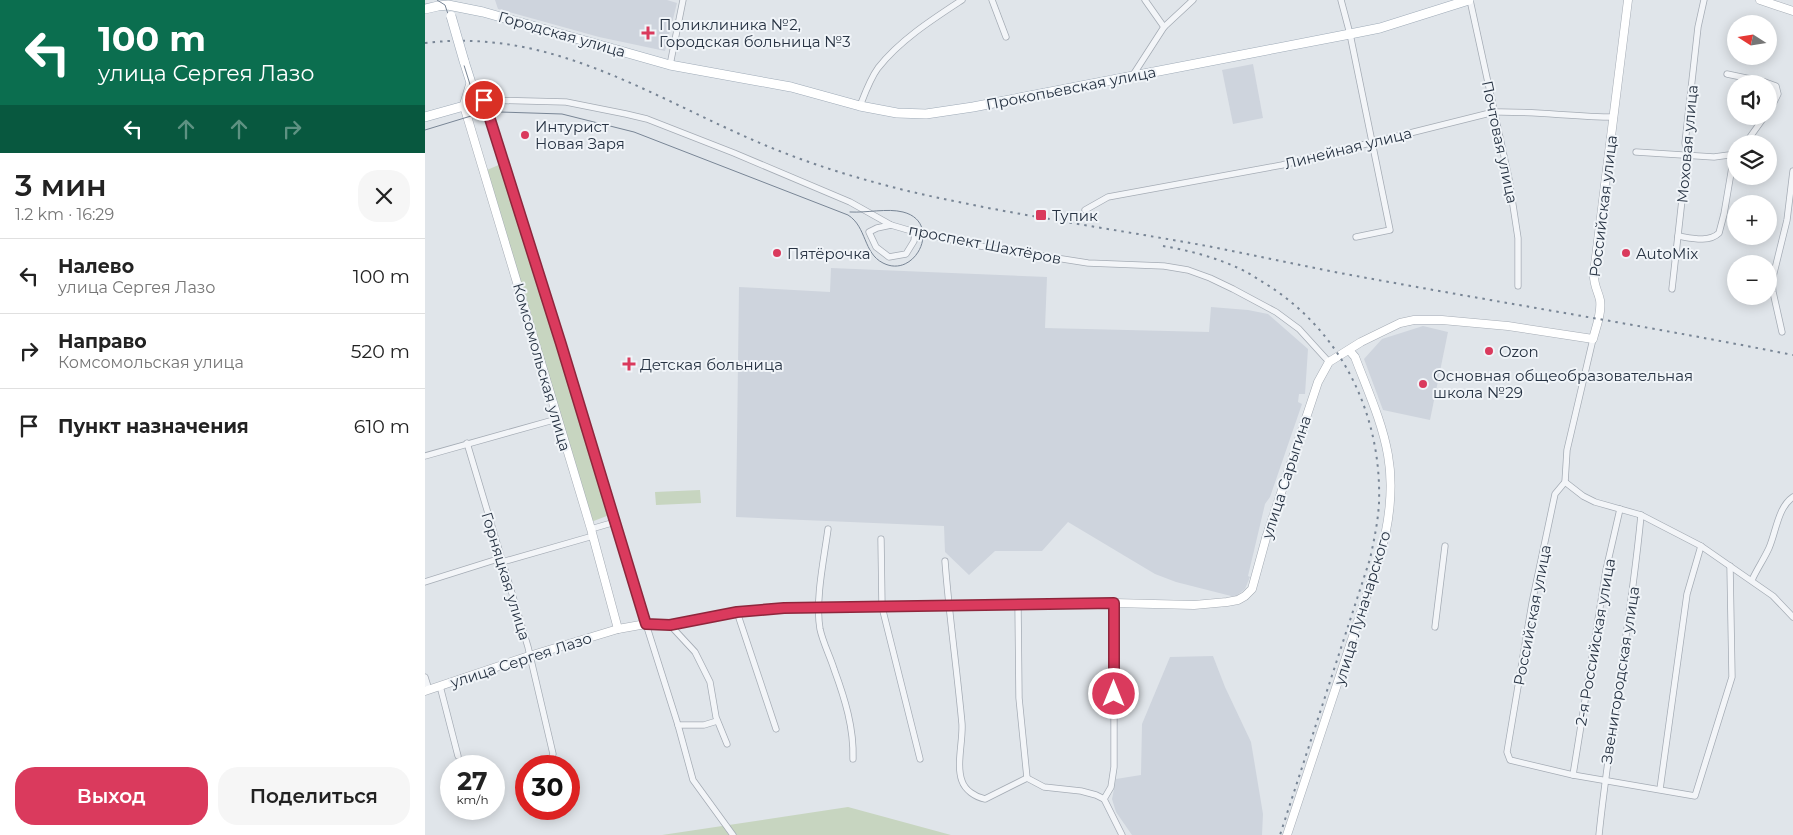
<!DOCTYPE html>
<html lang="ru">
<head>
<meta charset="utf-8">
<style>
	:root { --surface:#fff; --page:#f6f6f6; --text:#222; --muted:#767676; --line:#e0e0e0; --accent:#da3a5d }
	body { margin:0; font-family:Montserrat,sans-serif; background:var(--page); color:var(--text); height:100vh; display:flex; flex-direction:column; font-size:19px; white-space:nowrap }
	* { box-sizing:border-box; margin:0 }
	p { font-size:16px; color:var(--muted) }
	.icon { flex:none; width:28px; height:28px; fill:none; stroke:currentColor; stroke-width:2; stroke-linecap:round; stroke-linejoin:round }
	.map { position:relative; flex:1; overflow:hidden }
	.drawer { display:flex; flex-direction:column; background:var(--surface); width:425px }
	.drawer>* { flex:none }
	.top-card { background:#0b6e4f; color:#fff; overflow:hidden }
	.needle { width:32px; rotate:282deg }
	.tools { position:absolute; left:1302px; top:15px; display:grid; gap:10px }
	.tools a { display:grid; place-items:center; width:50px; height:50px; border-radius:50%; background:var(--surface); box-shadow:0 2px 12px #0003; font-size:25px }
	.speed { position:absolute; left:15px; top:755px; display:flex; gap:10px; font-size:25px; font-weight:700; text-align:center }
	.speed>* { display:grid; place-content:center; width:65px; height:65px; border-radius:50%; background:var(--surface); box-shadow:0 2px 12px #0003; line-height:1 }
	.speed small { font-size:12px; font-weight:400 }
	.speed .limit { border:8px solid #d22; background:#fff; color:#111 }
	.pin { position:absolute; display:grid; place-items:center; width:42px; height:42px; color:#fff; margin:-21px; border:2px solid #fff; border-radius:50%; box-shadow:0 1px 5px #0007 }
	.me { position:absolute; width:55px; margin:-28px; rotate:0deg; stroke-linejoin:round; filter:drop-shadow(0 0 4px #0008) }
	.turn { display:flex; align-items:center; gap:18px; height:105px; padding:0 15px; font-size:22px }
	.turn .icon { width:65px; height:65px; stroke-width:2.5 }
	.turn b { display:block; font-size:35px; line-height:42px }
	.lanes { display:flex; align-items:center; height:48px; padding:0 15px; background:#0003; justify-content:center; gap:25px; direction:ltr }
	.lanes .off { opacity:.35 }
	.round { display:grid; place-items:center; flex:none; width:52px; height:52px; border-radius:20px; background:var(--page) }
	.summary { display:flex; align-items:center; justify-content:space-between; height:85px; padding:0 15px }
	h1 { font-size:30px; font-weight:600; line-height:38px }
	.button { display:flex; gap:10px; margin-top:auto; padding:10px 15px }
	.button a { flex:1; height:58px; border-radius:20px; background:var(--accent); color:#fff; font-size:20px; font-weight:600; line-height:58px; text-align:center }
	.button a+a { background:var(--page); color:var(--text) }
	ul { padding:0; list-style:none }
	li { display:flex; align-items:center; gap:15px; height:75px; padding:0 15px; border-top:1px solid var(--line) }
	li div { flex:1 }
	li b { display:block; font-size:19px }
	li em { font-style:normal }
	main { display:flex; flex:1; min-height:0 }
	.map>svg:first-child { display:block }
	.built { fill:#ced4dd }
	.green { fill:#c7d5c0 }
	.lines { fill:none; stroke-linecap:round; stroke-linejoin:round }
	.street-casing { stroke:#a5acb5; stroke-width:7 }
	.secondary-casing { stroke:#a5acb5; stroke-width:9 }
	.primary-casing { stroke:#9eaab7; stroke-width:10 }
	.street { stroke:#f3f5f8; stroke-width:5.5 }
	.secondary { stroke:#fff; stroke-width:8 }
	.primary { stroke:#fff; stroke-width:9 }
	.tram { stroke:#788595; stroke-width:1 }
	.rail { stroke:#788595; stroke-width:2; stroke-dasharray:2.5 5; stroke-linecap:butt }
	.primary-bridge-casing { stroke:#9eaab7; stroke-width:10; stroke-linecap:butt }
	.primary-bridge { stroke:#fff; stroke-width:9 }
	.route-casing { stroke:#8e263c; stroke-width:12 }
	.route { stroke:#da3a5d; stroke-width:9 }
	.poi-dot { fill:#da3a5d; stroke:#f0f4f8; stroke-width:2 }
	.labels { text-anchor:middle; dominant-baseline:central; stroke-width:4; stroke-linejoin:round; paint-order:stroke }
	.poi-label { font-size:15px; fill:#273343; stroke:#f0f4f8; text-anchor:start }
	.street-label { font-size:15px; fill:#273343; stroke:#f0f4f8 }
</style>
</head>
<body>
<main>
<section class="drawer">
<div class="top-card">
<div class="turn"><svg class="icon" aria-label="left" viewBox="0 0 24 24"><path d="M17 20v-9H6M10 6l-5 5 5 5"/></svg><div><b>100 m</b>улица Сергея Лазо</div></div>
<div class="lanes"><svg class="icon" aria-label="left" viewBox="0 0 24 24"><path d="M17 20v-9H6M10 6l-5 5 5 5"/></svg><svg class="icon off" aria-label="ahead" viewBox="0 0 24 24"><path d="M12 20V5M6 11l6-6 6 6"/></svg><svg class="icon off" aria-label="ahead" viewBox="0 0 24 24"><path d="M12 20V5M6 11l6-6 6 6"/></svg><svg class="icon off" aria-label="right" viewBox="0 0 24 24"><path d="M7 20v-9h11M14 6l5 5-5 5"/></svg></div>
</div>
<div class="summary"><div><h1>3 мин</h1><p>1.2 km · 16:29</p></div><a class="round"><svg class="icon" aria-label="close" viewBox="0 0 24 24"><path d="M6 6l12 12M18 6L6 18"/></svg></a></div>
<ul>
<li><svg class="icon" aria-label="left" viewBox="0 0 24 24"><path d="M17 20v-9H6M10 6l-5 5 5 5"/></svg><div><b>Налево</b><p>улица Сергея Лазо</p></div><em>100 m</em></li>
<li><svg class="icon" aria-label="right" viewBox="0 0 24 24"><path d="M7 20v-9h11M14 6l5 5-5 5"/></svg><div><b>Направо</b><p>Комсомольская улица</p></div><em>520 m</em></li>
<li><svg class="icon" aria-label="arrive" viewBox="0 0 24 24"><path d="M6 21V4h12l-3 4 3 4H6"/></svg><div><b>Пункт назначения</b></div><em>610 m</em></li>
</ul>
<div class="button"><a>Выход</a><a>Поделиться</a></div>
</section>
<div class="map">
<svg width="1368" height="835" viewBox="0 0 1368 835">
	<rect width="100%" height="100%" fill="#e0e5ea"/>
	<g class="built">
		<polygon points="70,0 242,0 252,3 240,51 174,37 73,9"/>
		<polygon points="828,64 838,118 808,124 797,70"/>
		<polygon points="406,268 622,277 620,328 784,332 786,307 823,310 843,314 883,349 880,394 874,394 873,402 877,404 845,497 840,504 823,576 825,577 820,589 810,597 751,582 730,574 643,522 617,551 570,551 544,575 520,552 519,526 311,517 314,287 405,292"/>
		<polygon points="998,326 1023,332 1005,420 958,410 939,359 957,339"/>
		<polygon points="788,656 800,687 826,742 838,814 837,835 707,835 691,812 687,799 691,779 716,775 717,724 745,657"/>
	</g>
	<g class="green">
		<polygon points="76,164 187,514 166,522 62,170"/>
		<polygon points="275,490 276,503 231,505 230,492"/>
		<polygon points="423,807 526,835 237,835"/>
	</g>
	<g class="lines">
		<g class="street-casing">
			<g id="street">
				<polyline points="567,0 581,37"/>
				<polyline points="720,0 739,27"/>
				<polyline points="916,0 925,34 965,230 931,237"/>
				<polyline points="1045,0 1084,179 1093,238 1093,286"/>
				<polyline points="245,65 258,0"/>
				<polyline points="1302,74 1340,82 1351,86 1353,94 1344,112"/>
				<polyline points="708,75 739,27 768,0"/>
				<polyline points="39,106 59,100 141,102 201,114 222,119 309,153 425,202 466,225 490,232 555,246 663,263 739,266 763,270 785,278 808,289 851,312 874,329 904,362"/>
				<path d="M 435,106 C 440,93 445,79 453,68 C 475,40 508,19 537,0"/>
				<polyline points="1320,144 1340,116"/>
				<polyline points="1211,152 1289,157 1311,154"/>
				<path d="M 660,210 L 683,197 L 857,165 L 1069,112 C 1109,111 1149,117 1189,117"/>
				<polyline points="466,225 452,228 444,232 451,247 464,257 481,254 489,241 490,232"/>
				<path d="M 1253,236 C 1266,238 1284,243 1294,233 L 1299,214 L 1309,155"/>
				<polyline points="1247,289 1262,155 1260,143 1273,27 1279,0"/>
				<polyline points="1357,332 1348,292 1347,281 1362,220 1368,171"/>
				<polyline points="1168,339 1142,450 1140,482 1130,494 1107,603 1082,752 1085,760 1148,775 1270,796 1307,677 1305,566"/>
				<polyline points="42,443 103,647 128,754 123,766"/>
				<polyline points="0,456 132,419"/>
				<polyline points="1140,482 1158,496 1170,502 1216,515 1276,546 1348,596 1368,617"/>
				<polyline points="166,529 190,522"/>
				<path d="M 403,529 C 399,559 390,600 395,629 C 398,643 405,656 409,669 C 420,699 429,728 428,759"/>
				<polyline points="456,539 457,607 495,759"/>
				<path d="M 520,561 C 524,615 532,669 537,724 C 538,741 531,765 537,781 C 540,790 550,797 560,799 L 602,778 L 619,787 L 656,791 L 671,795 L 679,799 L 697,835"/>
				<polyline points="77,562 168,536"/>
				<path d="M 1327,580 C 1332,569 1339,559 1344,548 C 1351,532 1353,507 1368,497"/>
				<polyline points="0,582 76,558"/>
				<polyline points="593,605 594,698 602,778"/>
				<polyline points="312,612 351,729"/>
				<polyline points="221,624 253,725 268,780 308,835"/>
				<polyline points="245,625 270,652 285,682 291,717 302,744"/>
				<polyline points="1010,627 1020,546"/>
				<polyline points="0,677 4,690"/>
				<polyline points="15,686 33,756"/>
				<polyline points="253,725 279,725 292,721"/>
				<polyline points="1148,775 1181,570 1195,509"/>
				<polyline points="1235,789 1262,594 1276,546"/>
				<polyline points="679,799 686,787 689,767 689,603"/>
				<path d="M 1174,835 C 1185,728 1206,622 1216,515"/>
			</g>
		</g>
		<g class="secondary-casing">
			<g id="secondary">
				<polyline points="1335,0 1368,11"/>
				<polyline points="46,83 59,100 136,344 221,624"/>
				<polyline points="39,106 166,529 193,629"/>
				<path d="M 0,691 L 104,656 L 193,629 L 221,624 L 245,625 L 312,612 L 359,608 L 689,603 L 769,605 L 802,602 L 813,600 L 820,596 L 827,589 L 841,538 L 893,382 L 904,362 L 936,342 L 975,323 L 989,320 L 1017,320 L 1083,326 L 1168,339 C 1171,327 1177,313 1175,300 C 1173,291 1168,284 1169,273 L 1203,0"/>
				<path d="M 862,835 L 954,558 C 964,527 969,488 963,455 C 957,421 942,389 930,357 L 924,350"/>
			</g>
		</g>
		<g class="primary-casing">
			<g id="primary">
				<polyline points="0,9 13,6 23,5 58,12 245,65 366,87 435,106 472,113 501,114 548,107 925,34 955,28 1044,0"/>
				<polyline points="0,117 39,106 46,83 39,61"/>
			</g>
		</g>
		<use href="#street" class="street"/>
		<use href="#secondary" class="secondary"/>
		<use href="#primary" class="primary"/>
		<g class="tram">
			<polyline points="12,0 20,5 23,14 48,94 60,107 73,111"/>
			<path d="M 0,130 L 46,116 L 75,112 L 137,114 L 209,132 L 423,215 C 442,227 438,253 458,263 C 491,280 518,222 478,212 C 462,208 442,213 425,212"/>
		</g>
		<g class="rail">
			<path d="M 0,43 C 124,28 220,93 328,140 C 378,162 430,178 483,191 C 581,214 683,228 782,246 C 827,255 870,264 915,273 C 1065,301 1217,325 1368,355"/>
			<path d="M 738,246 C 762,250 789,257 811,267 C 821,271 831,278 841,284 C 916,331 957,414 954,503 C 953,522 949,540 945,559 L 855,835"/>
		</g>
		<g class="primary-bridge-casing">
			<polyline id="primary-bridge" points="26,16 39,61"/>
		</g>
		<use href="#primary-bridge" class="primary-bridge"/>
	</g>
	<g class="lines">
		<g class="route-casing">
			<polyline id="route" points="59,100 136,344 221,624 245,625 312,612 359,608 689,603 689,694"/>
		</g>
		<use href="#route" class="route"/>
	</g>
	<g class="poi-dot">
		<path d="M220.5 25.5h5v5h5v5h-5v5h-5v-5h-5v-5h5z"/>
		<circle cx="100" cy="135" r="5"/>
		<rect x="610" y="209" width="12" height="12" rx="2.5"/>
		<circle cx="352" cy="253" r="5"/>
		<circle cx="1201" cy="253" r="5"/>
		<circle cx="1064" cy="351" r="5"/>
		<path d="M201.5 356.5h5v5h5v5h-5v5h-5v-5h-5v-5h5z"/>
		<circle cx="998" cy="384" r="5"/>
	</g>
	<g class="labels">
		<g class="poi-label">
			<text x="234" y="24">Поликлиника №2,<tspan x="234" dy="17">Городская больница №3</tspan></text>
			<text x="110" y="126">Интурист<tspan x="110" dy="17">Новая Заря</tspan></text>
			<text x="627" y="215">Тупик</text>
			<text x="362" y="253">Пятёрочка</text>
			<text x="1211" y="253">AutoMix</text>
			<text x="1074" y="351">Ozon</text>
			<text x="215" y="364">Детская больница</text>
			<text x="1008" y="375">Основная общеобразовательная<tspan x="1008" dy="17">школа №29</tspan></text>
		</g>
		<g class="street-label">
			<text transform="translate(137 34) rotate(16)">Городская улица</text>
			<text transform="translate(646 88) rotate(-11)">Прокопьевская улица</text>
			<text transform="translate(1075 142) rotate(78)">Почтовая улица</text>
			<text transform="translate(1262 144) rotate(-85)">Моховая улица</text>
			<text transform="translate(923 148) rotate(-14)">Линейная улица</text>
			<text transform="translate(1178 206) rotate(-83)">Российская улица</text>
			<text transform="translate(560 244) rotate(11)">проспект Шахтёров</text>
			<text transform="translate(117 367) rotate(74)">Комсомольская улица</text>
			<text transform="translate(861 477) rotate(-72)">улица Сарыгина</text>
			<text transform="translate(81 576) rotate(73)">Горняцкая улица</text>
			<text transform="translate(937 608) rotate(-73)">улица Луначарского</text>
			<text transform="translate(1107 615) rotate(-79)">Российская улица</text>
			<text transform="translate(1170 642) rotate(-80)">2-я Российская улица</text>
			<text transform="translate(96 660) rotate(-18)">улица Сергея Лазо</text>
			<text transform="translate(1195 675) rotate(-81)">Звенигородская улица</text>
		</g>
	</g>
</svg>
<div class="tools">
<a><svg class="needle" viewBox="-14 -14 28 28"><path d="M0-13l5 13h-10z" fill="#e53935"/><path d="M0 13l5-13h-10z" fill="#767676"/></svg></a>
<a><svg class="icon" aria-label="sound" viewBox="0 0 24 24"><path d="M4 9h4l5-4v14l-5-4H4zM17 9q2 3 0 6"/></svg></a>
<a><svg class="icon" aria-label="layers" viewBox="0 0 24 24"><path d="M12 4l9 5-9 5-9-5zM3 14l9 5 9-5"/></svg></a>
<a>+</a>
<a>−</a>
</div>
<div class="speed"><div>27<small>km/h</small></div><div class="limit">30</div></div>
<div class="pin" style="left:59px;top:100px;background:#d93025"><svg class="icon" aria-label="arrive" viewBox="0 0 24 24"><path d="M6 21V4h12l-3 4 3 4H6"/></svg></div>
<svg class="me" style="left:689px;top:694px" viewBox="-20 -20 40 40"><circle r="17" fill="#da3a5d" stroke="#fff" stroke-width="3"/><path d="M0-11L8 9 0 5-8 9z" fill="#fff"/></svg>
</div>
</main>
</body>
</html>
